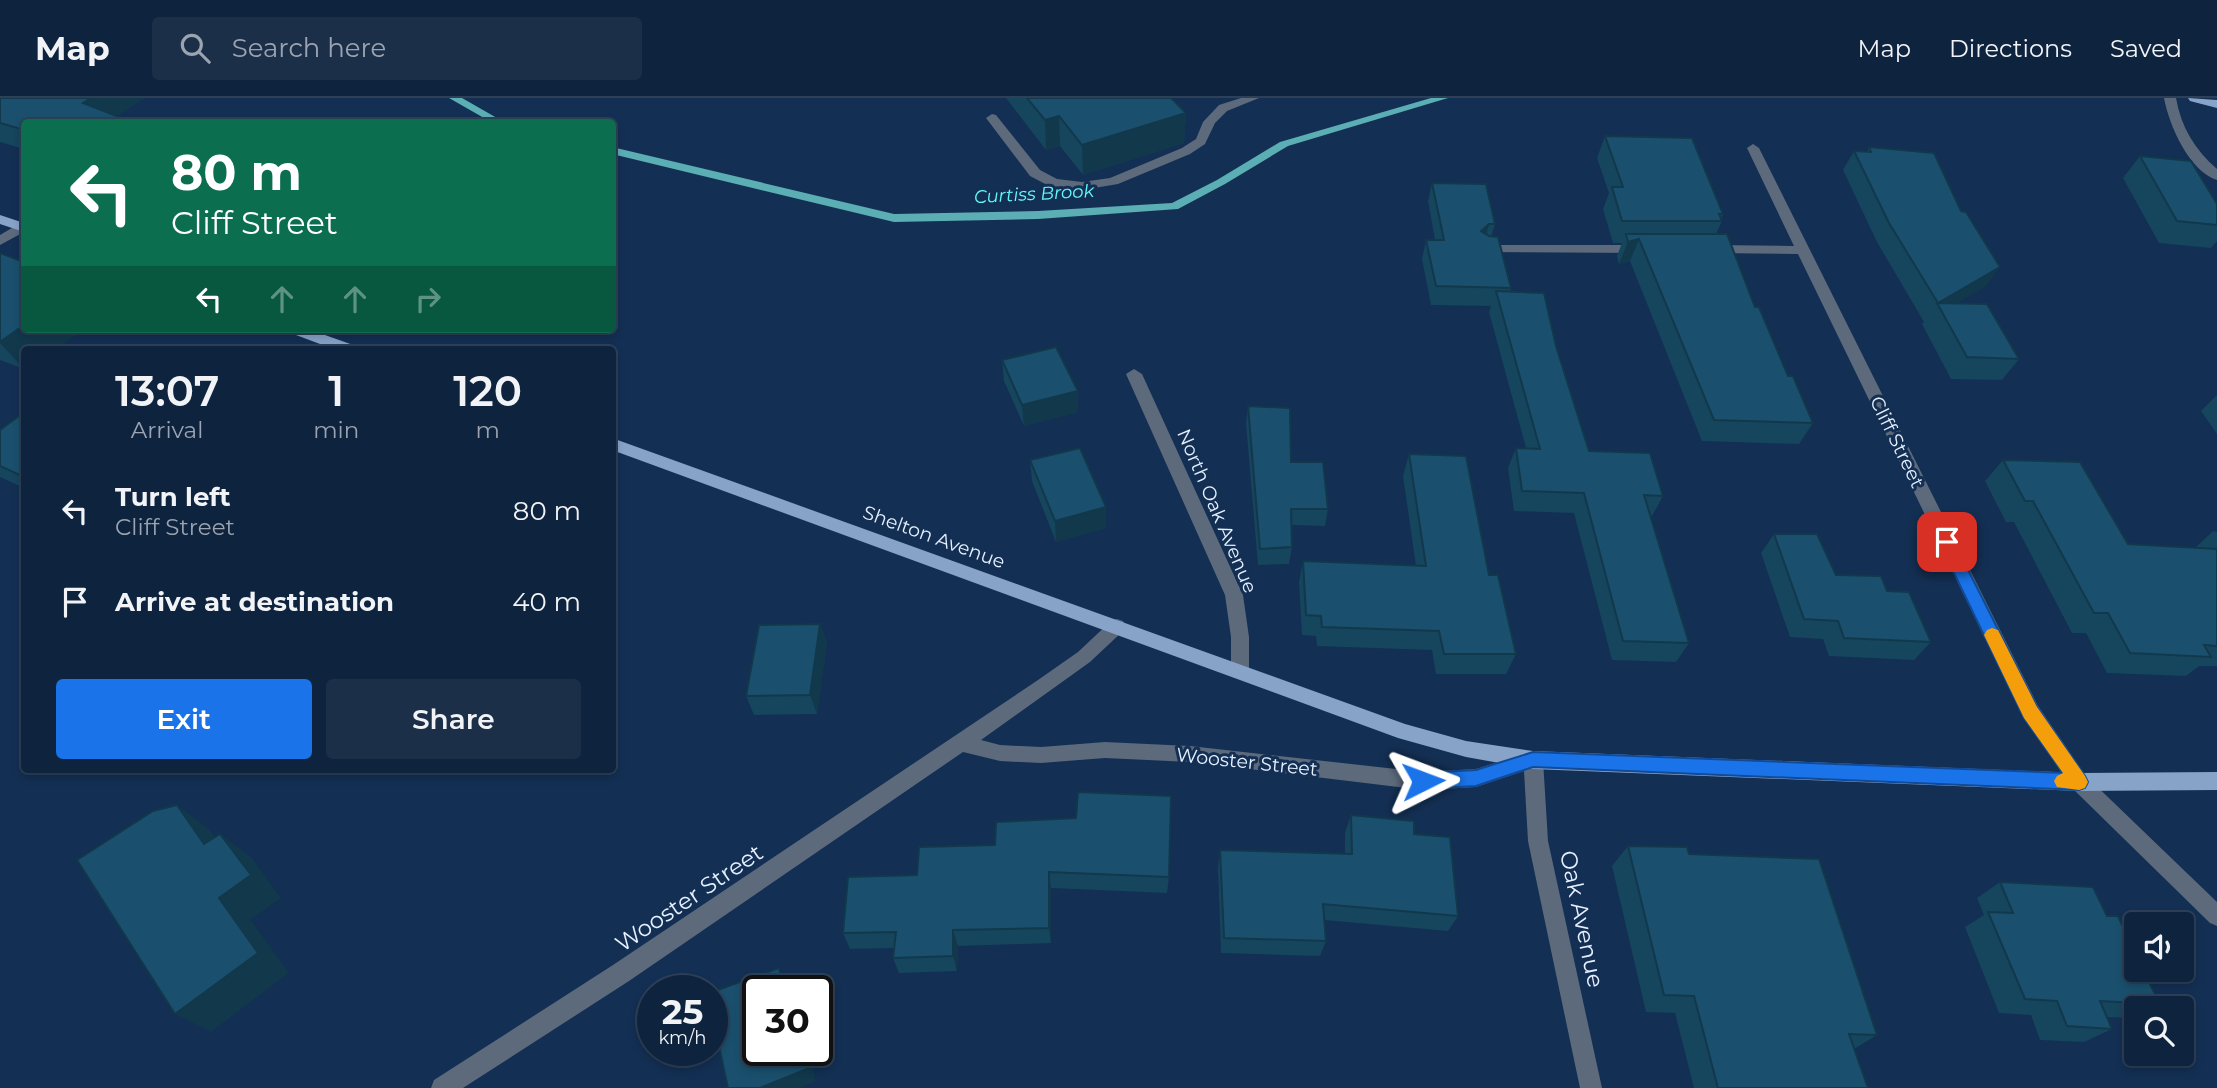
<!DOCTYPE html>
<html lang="en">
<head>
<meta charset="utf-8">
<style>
	:root { --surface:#0e233e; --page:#1c2f49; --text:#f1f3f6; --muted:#9ba4b0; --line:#2e4058; --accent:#1a73e8 }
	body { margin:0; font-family:Montserrat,sans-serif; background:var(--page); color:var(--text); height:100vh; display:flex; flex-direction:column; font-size:26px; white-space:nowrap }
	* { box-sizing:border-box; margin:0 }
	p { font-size:23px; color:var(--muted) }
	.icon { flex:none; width:38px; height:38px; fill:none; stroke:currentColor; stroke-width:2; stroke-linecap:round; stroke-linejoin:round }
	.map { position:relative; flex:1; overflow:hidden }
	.side { position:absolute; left:21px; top:248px; width:595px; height:427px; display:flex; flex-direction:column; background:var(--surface); border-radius:7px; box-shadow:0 4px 10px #0003,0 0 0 2px var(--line) }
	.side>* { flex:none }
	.banner { position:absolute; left:21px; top:21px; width:595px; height:214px; border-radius:7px; box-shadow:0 4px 10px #0003,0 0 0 2px var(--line); background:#0b6e4f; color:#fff; overflow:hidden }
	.fabs { position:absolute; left:2124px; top:814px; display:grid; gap:14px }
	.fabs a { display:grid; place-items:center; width:70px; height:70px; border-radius:7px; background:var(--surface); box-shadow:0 4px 10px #0003,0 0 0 2px var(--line); font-size:35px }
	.speed { position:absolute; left:637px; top:877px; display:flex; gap:14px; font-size:35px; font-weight:700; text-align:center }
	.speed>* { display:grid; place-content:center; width:91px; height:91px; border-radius:50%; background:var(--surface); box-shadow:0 4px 10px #0003,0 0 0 2px var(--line); line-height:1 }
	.speed small { font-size:18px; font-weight:400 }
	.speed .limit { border:4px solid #111; border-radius:10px; background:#fff; color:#111 }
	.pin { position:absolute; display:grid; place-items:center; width:60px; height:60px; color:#fff; margin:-30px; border-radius:14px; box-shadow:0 4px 10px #0006 }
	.me { position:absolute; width:77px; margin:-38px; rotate:87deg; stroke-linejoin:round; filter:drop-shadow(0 0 5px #0008) }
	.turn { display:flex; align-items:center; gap:24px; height:147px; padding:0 35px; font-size:32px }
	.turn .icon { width:91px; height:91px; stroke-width:2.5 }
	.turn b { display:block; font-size:49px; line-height:60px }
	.lanes { display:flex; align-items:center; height:66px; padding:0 35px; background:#0003; justify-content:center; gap:35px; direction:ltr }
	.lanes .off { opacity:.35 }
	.eta { display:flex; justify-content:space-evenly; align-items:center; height:119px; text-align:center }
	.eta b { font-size:42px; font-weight:600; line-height:49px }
	.cta { display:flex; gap:14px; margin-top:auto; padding:14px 35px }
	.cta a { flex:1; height:80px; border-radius:7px; background:var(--accent); color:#fff; font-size:28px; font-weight:600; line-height:80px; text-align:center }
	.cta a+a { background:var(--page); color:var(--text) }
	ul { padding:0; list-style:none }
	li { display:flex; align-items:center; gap:21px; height:91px; padding:0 35px }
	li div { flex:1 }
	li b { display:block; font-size:26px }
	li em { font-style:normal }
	header { display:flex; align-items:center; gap:42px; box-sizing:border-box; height:98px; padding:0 35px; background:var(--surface); border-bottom:2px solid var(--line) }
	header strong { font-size:33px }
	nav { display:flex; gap:38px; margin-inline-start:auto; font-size:24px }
	.search { width:490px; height:63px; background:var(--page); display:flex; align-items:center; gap:18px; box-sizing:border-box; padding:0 24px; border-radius:7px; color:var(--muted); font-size:26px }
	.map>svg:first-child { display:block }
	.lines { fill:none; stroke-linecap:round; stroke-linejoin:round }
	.stream { fill:#5baeb3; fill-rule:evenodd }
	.minor { fill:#5c6a7c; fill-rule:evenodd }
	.major { fill:#87a3c8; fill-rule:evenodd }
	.wall { fill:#16455e }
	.shaded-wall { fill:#12384c }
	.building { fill:#1a506d; stroke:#12384c; stroke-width:2 }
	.route { fill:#1a73e8; stroke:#114b97; stroke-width:2 }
	.slow { fill:#f59e0b }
	.labels { text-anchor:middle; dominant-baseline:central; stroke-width:6; stroke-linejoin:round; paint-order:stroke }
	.far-water-label { font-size:18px; font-style:italic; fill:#65f9fa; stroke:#132f53 }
	.street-label { font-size:19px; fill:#e6f0fe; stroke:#132f53 }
	.near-street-label { font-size:23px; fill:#e6f0fe; stroke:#132f53 }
</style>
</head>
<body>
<header>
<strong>Map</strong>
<div class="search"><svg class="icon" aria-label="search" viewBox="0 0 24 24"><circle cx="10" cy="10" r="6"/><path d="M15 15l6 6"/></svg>Search here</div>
<nav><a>Map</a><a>Directions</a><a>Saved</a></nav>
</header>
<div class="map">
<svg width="2217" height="990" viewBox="0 0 2217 990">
	<rect width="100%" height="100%" fill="#132f53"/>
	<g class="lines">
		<g class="stream">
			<polygon points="449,0 462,0 504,24 491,24"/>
			<polygon points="1431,0 1448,0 1288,48 1225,86 1178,111 1038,121 894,124 612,56 612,49 894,116 1038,113 1172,105 1217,82 1280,44"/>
		</g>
		<g class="minor">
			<polygon points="1241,0 1259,0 1227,13 1215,25 1205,46 1190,56 1118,86 1082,92 1049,88 1030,78 986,20 992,16 996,17 1040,72 1057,81 1082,84 1110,80 1182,50 1196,41 1203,24 1219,7"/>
			<path d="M 2164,0 L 2176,0 C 2181,29 2195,52 2217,71 L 2217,82 C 2189,73 2169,27 2164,0 Z"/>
			<polygon points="1753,46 1759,50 2038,608 2086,678 2217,804 2217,828 2210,825 2072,690 2024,620 1798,156 1712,155 1705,151 1712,147 1794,148 1747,50"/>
			<polygon points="24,126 24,134 0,147 0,137 17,127"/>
			<polygon points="1485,147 1642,147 1649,151 1642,155 1480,154 1480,148"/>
			<polygon points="1134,271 1142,276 1243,497 1249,539 1249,572 1246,577 1240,580 1234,577 1231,572 1231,539 1225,497 1126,276"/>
			<polygon points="1117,521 1123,523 1126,528 1123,533 1090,564 981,642 1000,647 1041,649 1105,644 1190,648 1423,674 1476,671 1533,653 1540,656 1543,662 1548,743 1602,990 1580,990 1528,743 1524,673 1476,689 1423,692 1190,664 1105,660 1041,665 1000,663 963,654 629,883 463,990 431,990 434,982 613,867 1038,582 1078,554 1111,523"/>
		</g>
		<g class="major">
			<polygon points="2188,0 2217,2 2217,10 2190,3"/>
			<polygon points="0,117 24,125 24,134 0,126"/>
			<polygon points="286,231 308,231 356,248 358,252 336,252 288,234"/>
			<polygon points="612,340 1405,626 1466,643 1533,653 2079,675 2217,674 2217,692 2079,693 1533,671 1466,659 1398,640 612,352"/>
		</g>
	</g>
	<g class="wall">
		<polygon points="0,0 24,24 24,51 0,44"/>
		<polygon points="1006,0 1171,0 1186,15 1184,45 1083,77 1060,48 1046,52"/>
		<polygon points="1605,38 1723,116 1721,121 1722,123 1716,136 1755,209 1788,278 1813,325 1799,346 1702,343 1630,163 1619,166 1617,158 1622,145 1613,145 1603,111 1609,95 1597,60"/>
		<polygon points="1869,49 1986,188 1957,205 2019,261 2002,282 1951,281 1922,226 1924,224 1877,144 1843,72 1854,53 1867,54"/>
		<polygon points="2140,58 2217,106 2217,143 2211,150 2159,145 2123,80"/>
		<polygon points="1432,85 1495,126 1491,139 1511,190 1510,194 1556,248 1589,353 1663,398 1652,418 1650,418 1689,545 1676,564 1612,562 1574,415 1514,413 1508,370 1516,350 1526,350 1489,214 1491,208 1431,207 1422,161 1426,142 1435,142 1428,103"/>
		<polygon points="0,155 24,231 84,231 54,252 24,252 24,271 0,262"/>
		<polygon points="1002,262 1078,293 1078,314 1024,328 1004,283"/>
		<polygon points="2217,297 2217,336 2201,313"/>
		<polygon points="1248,308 1328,411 1325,428 1292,427 1292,449 1289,466 1258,467 1246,325"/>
		<polygon points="24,316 24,390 0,379 0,332"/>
		<polygon points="1409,356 1489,477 1516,556 1506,576 1436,576 1432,552 1317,548 1316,538 1302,537 1299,484 1303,463 1416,468 1403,378"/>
		<polygon points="1030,362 1106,430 1056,444 1032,383"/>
		<polygon points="2003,362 2128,446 2195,450 2213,433 2217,434 2217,568 2199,568 2186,578 2107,575 2086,535 2072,535 2014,424 2006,424 1985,383"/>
		<polygon points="1774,436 1836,477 1887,493 1931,544 1914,562 1829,558 1823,541 1790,539 1761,455"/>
		<polygon points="820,526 827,545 817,616 754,617 746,598"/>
		<polygon points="1351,717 1414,736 1458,818 1448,833 1324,822 1326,843 1320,858 1221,855 1218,769 1220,752 1345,755 1345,735"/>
		<polygon points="1628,748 1689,756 1877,937 1854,951 1868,990 1694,990 1675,915 1646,914 1612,768"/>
		<polygon points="919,749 1169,779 1167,795 1051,790 1051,845 958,848 957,873 899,875 893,860 894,850 850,851 843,835 917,777"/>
		<polygon points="2000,784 2107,818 2160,906 2151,910 2137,910 2137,917 2131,920 2107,919 2112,931 2084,944 2040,942 2031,917 1999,915 1965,829 1984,817 1977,800"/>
	</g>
	<g class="shaded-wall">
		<polygon points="91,0 145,0 108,24 83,5"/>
		<polygon points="1186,15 1184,45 1083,77 1082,47"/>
		<polygon points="1059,18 1060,48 1046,52 1045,22"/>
		<polygon points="1489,126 1484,145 1481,133"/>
		<polygon points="1639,141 1630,163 1619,166 1628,144"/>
		<polygon points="2000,169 1986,188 1942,214 1938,205"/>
		<polygon points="24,227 24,231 84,231 54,252 24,252 24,271 0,245"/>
		<polygon points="1078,293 1078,314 1024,328 1022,307"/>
		<polygon points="1106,409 1106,430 1056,444 1055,423"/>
		<polygon points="820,526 827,545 817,616 810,597"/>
		<polygon points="177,707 209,731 236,769 204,746"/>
		<polygon points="220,736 251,759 281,800 251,822 289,875 211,934 175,916 219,800"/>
		<polygon points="1049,774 1051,790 1051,845 1049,830"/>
		<polygon points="953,832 958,848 957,873 953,858"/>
		<polygon points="779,870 788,885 790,892 785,892"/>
		<polygon points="802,952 807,952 816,983 800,990 760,990"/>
	</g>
	<g class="building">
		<polygon points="0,0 91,0 83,5 132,24 24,24 24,32 0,25"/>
		<polygon points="1027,0 1171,0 1186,15 1082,47 1059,18 1045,22"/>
		<polygon points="1605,38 1692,40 1723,116 1719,116 1722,123 1622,123 1612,89 1623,89"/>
		<polygon points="1869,49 1934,55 1961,113 1966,114 2000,169 1938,205 1889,125 1854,53 1871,54"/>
		<polygon points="2140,58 2191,63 2217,106 2217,127 2177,123"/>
		<polygon points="1432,85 1486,86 1495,126 1489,126 1481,133 1489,138 1498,139 1511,190 1436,188 1426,142 1444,142"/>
		<polygon points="1626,136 1727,136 1755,209 1759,209 1788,278 1793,278 1813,325 1714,322 1639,141 1628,144"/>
		<polygon points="0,155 24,164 24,227 0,244"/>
		<polygon points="1496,193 1544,195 1556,248 1589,353 1650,355 1663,398 1644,397 1689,545 1623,543 1584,395 1522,393 1516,350 1540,351"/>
		<polygon points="1937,205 1987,206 2019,261 1967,259"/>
		<polygon points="1056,249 1078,293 1022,307 1002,262"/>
		<polygon points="1248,308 1290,310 1291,364 1323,364 1328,411 1291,411 1292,449 1260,451"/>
		<polygon points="23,315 24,316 24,379 0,368 0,332"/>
		<polygon points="1080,350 1106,409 1055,423 1030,362"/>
		<polygon points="1409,356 1466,358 1489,477 1498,477 1516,556 1444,556 1439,533 1322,529 1321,518 1306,517 1303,463 1426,468"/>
		<polygon points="2003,362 2080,364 2128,446 2217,451 2217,548 2204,547 2211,559 2130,555 2108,515 2094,515 2033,403 2025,403"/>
		<polygon points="1774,436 1817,436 1836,477 1881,478 1887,493 1909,494 1931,544 1844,540 1838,523 1804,521"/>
		<polygon points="820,526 810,597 746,598 759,527"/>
		<polygon points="1078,694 1171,698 1169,779 1049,774 1049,830 953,832 953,858 893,860 896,834 843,835 848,779 917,777 919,749 995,747 996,724 1076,720"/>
		<polygon points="177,707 204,746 220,736 251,777 219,800 258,855 175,916 77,762 153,713"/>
		<polygon points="1351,717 1414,723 1414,736 1450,739 1458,818 1323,806 1326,843 1224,840 1220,752 1352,756"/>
		<polygon points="1628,748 1687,749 1689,756 1819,761 1877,937 1849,936 1868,990 1718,990 1694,898 1664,897"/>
		<polygon points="2000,784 2093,789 2107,818 2118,818 2137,857 2137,872 2143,872 2160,906 2100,903 2112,931 2067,928 2057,903 2025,901 1988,814 2013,815"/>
		<polygon points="779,870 785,892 758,892 758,952 802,952 807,971 760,990 728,990 712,916 712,894"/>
	</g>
	<polygon class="route" points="1947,438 1954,444 2037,609 2085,678 2088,684 2085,690 2079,692 1533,669 1476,688 1423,691 1417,689 1414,683 1417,677 1423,675 1476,672 1533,654 2063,675 2024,620 1939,444"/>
	<polygon class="slow" points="1992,530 1998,532 2037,609 2085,678 2088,684 2085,690 2079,692 2057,689 2054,683 2057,678 2063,675 2024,620 1984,537 1987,532"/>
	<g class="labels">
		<g class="far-water-label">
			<text transform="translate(1034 96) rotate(-3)">Curtiss Brook</text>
		</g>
		<g class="street-label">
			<text transform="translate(1897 344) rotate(64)">Cliff Street</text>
			<text transform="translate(1217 413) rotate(67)">North Oak Avenue</text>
			<text transform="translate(934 439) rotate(20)">Shelton Avenue</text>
			<text transform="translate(1247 664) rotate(6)">Wooster Street</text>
		</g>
		<g class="near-street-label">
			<text transform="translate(689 800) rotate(-34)">Wooster Street</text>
			<text transform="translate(1582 821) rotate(78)">Oak Avenue</text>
		</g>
	</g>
</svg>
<div class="fabs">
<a><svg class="icon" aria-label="sound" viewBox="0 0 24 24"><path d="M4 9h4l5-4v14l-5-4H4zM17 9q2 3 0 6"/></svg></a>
<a><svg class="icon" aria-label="search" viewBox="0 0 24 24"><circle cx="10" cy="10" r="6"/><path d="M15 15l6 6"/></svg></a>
</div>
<div class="speed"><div>25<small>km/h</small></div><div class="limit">30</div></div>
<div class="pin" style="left:1947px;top:444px;background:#d93025"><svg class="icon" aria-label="arrive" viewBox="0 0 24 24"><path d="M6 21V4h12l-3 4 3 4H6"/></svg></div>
<svg class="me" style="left:1423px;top:683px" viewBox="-20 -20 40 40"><path d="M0-17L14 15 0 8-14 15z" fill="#1a73e8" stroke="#fff" stroke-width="4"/></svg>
<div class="banner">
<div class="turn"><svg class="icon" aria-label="left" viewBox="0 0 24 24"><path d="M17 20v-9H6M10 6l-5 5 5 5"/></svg><div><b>80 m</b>Cliff Street</div></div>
<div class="lanes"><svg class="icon" aria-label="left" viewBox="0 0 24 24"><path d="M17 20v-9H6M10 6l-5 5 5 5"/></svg><svg class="icon off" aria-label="ahead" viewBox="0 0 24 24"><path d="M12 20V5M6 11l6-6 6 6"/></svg><svg class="icon off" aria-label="ahead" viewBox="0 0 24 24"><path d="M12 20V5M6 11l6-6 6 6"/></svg><svg class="icon off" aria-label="right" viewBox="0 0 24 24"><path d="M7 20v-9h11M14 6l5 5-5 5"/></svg></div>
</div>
<section class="side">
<div class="eta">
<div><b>13:07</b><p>Arrival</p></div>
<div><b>1</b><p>min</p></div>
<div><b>120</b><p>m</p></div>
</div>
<ul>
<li><svg class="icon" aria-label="left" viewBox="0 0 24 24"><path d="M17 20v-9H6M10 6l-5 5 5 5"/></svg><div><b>Turn left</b><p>Cliff Street</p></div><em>80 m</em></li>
<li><svg class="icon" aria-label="arrive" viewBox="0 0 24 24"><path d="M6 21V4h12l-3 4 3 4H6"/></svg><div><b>Arrive at destination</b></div><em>40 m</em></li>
</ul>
<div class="cta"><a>Exit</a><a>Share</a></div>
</section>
</div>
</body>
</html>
